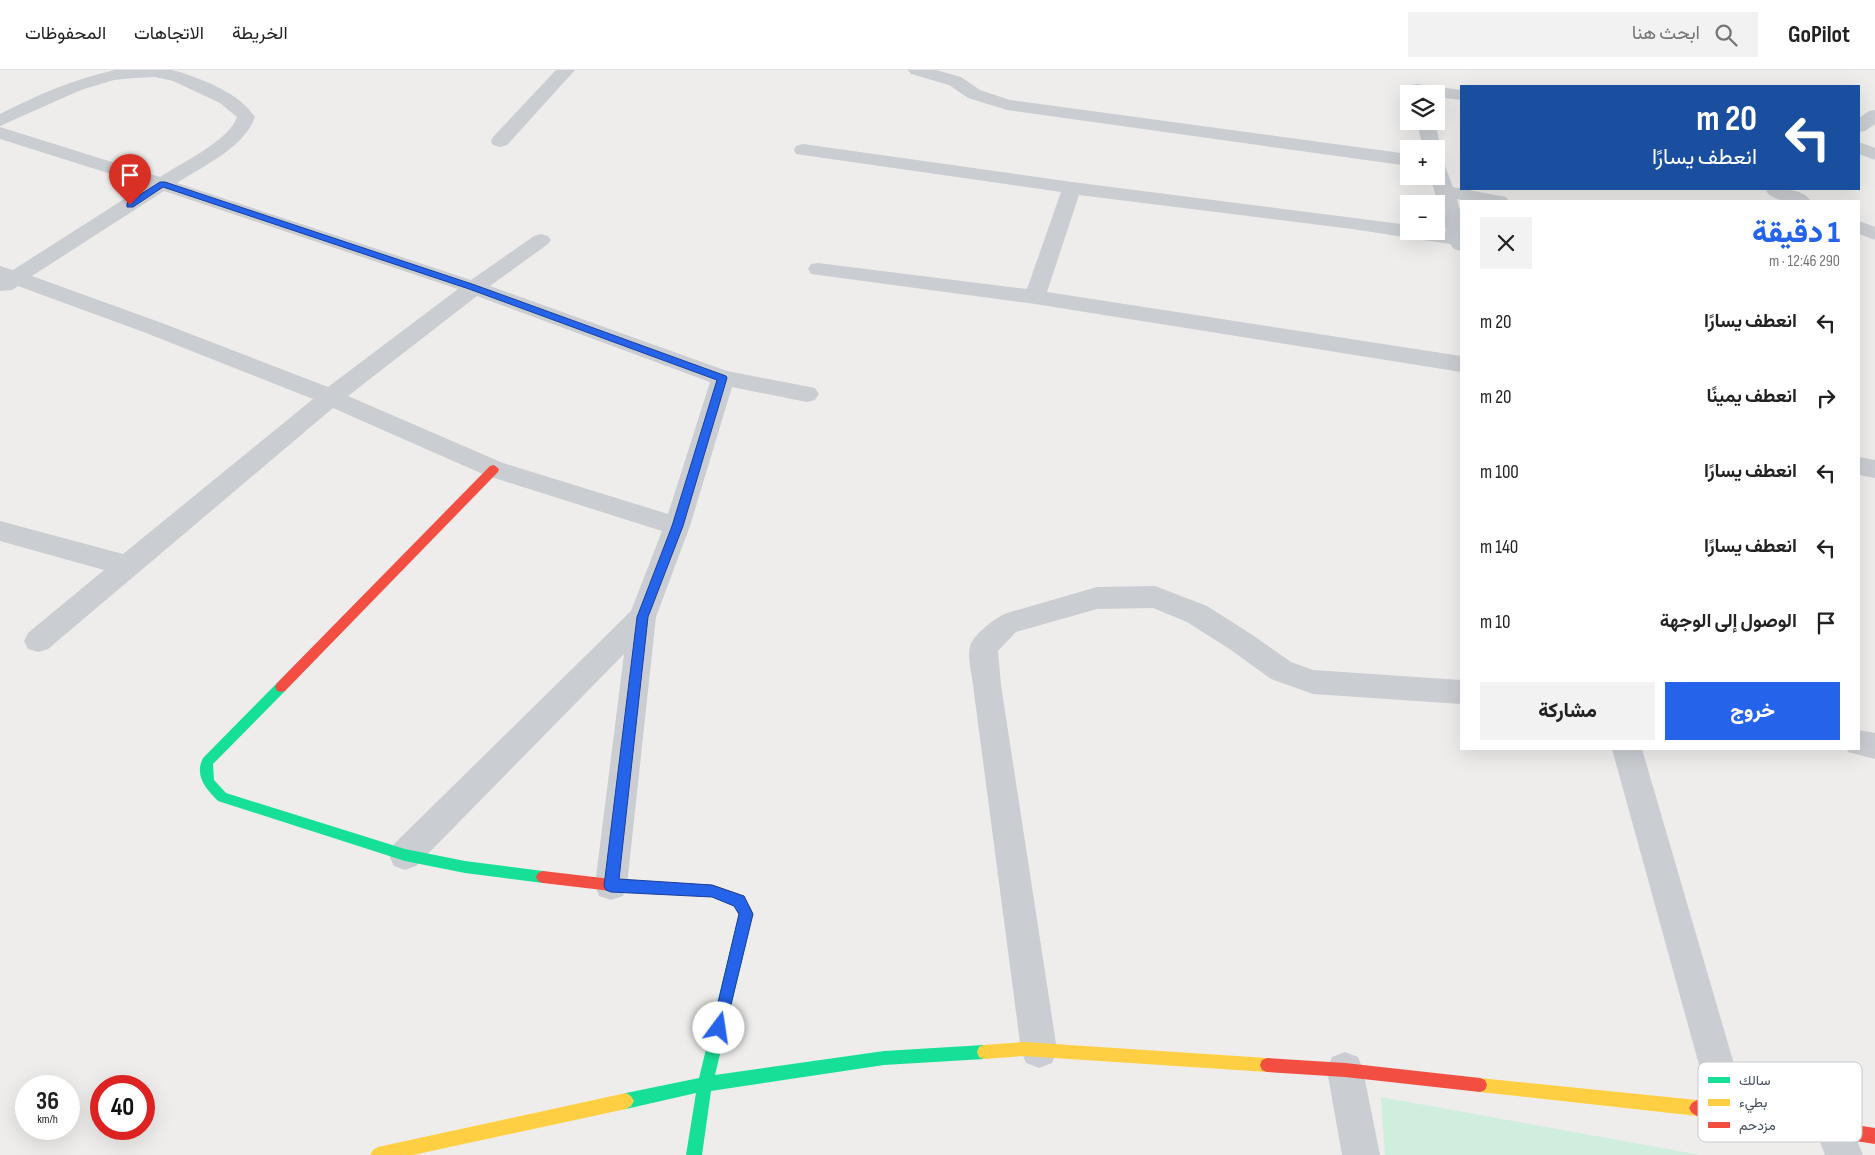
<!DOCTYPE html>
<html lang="ar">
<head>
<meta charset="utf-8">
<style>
	:root { --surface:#fff; --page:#f2f2f2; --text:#222; --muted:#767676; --line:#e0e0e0; --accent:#2563eb }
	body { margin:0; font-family:"Sofia Sans Condensed",Vazirmatn,sans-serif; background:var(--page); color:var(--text); direction:rtl; height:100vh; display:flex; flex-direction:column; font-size:19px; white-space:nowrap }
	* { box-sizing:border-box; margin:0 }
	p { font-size:16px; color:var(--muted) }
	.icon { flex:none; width:28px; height:28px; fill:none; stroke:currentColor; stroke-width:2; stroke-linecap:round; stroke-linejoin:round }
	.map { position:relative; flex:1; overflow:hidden; direction:ltr }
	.sheet { position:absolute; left:1460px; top:130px; width:400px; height:550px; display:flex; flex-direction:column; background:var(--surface); border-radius:0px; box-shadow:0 5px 20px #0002; direction:rtl }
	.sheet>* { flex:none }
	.banner { position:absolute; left:1460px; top:15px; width:400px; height:105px; border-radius:0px; box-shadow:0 5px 20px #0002; direction:rtl; background:#1a4fa0; color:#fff; overflow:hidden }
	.controls { position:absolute; left:1400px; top:15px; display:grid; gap:10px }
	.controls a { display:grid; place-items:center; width:45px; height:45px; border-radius:0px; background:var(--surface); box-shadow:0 5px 20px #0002; font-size:25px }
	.speed { position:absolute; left:15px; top:1005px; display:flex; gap:10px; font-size:25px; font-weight:700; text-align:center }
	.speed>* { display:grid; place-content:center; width:65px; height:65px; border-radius:50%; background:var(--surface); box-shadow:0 5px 20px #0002; line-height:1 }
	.speed small { font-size:12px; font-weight:400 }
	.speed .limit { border:8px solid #d22; background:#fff; color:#111 }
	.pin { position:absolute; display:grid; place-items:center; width:42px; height:42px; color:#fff; margin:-51px -21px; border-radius:50% 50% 50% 0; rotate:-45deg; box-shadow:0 0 5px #0007 }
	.pin .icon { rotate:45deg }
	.me { position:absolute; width:55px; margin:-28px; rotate:14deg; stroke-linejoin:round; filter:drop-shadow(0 0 4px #0008) }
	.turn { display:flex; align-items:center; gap:18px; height:105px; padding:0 20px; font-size:22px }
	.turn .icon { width:65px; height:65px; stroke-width:2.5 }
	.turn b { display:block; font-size:35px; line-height:42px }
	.round { display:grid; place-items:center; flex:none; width:52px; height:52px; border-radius:0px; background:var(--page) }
	.head { display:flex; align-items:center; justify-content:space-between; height:85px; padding:0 20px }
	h1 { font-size:30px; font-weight:800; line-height:38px; color:var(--accent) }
	.button { display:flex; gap:10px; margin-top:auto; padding:10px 20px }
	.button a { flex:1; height:58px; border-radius:0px; background:var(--accent); color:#fff; font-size:20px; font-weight:800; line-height:58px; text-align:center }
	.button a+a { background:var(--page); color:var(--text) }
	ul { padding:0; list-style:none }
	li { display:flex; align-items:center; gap:15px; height:75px; padding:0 20px }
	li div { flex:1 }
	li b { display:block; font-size:19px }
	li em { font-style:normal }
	header { display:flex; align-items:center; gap:30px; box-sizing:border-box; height:70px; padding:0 25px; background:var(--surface); border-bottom:1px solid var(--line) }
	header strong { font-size:24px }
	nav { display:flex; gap:28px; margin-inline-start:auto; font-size:18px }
	.search { width:350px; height:45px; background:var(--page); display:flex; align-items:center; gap:12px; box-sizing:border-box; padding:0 18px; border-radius:0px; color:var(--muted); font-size:19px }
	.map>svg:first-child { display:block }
	.green { fill:#d0eede }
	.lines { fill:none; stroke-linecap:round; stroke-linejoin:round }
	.street { fill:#cacdd1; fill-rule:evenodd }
	.fast { fill:#16e098; fill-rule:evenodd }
	.slow { fill:#ffcf43; fill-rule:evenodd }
	.jam { fill:#f24e42; fill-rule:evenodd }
	.route { fill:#2563eb; stroke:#184099 }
	.key { fill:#fff; stroke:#c7cacd; stroke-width:1 }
	.key-label { font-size:14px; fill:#444d59 }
</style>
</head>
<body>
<header>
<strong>GoPilot</strong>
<div class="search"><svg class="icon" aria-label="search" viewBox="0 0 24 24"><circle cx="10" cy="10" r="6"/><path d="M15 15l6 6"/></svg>ابحث هنا</div>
<nav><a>الخريطة</a><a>الاتجاهات</a><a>المحفوظات</a></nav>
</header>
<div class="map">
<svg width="1875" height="1085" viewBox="0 0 1875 1085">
	<rect width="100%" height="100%" fill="#eeedec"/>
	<polygon class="green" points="1381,1027 1701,1085 1385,1085"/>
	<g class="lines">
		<g class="street">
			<path d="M 115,0 L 172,0 L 180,2 C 206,11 239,23 255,47 C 245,77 203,96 177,113 L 471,210 L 534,166 L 541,164 L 548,166 L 551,170 L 548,174 L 490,216 L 727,301 L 815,318 L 819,324 L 815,330 L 807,332 L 732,317 L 690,456 L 656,547 L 627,815 L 623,826 L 611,830 L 599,826 L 595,815 L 624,584 L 416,796 L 405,800 L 394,796 L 389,785 L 394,774 L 631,541 L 662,461 L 485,405 L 333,338 L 48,579 L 38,582 L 28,579 L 24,571 L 28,563 L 104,500 L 0,471 L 0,451 L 123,484 L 313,329 L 146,263 L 18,216 L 12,220 L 0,221 L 0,196 L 13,200 L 146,115 L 0,69 L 0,57 L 160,107 C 181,93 229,71 237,47 L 220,33 L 173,11 L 155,7 L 134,8 L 114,10 L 81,20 L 0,56 L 0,44 C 37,25 74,9 115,0 ZM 164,121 L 458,219 L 328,317 L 162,253 L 32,206 ZM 477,226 L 710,312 L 668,444 L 503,393 L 348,326 Z"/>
			<polygon points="556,0 575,0 507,75 500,77 493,75 491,71 493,67"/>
			<polygon points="908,0 936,0 961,7 980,20 1010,30 1409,84 1409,96 1007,40 968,28 949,15 911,4"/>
			<polygon points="1417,14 1461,20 1461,30 1436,27 1436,24 1411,23 1408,19 1411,15"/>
			<polygon points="1875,40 1875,54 1865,61 1859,62 1859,48 1869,41"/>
			<polygon points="1417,51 1435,51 1441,79 1439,83 1436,84 1436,79 1423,79"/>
			<polygon points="1859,72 1875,78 1875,90 1859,84"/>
			<polygon points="803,74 1072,112 1409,155 1409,161 1436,161 1436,159 1446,161 1430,106 1436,106 1436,89 1443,91 1453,117 1506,127 1509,131 1467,131 1457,129 1461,144 1461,181 1454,179 1450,174 1352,159 1079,125 1047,222 1461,286 1461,302 1035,234 811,204 808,199 811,194 818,193 1027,219 1061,122 796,84 794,80 796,76"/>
			<path d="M 1768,119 C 1782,119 1802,118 1811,131 C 1797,132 1775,134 1766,121 Z"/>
			<polygon points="1859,151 1875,157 1875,170 1859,164"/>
			<polygon points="1859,387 1875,390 1875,408 1859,405"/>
			<path d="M 1155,516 L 1207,536 L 1251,564 L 1291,592 L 1313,600 L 1461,610 L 1461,634 L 1313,624 L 1271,609 L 1231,580 L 1187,552 L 1153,538 L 1097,539 L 1016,562 L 998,581 L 1001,615 L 1057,980 L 1052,993 L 1039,998 L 1026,993 L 1021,980 L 973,615 C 972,604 967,587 970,576 C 974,564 996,547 1007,543 L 1097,517 Z"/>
			<polygon points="1859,660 1875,663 1875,689 1848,682 1847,679 1859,679"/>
			<polygon points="1612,679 1642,679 1748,1042 1743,1055 1730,1060 1717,1055 1712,1042"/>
			<polygon points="1345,982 1358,987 1363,1000 1380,1085 1342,1085 1327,1000 1332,987"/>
			<polygon points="1834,1040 1847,1046 1863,1085 1825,1085 1815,1059 1821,1046"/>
		</g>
		<g class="fast">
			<path d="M 281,612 L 285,613 L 287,617 L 285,621 L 213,694 L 214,710 L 226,723 L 405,779 L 465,791 L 543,801 L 548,803 L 550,807 L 548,811 L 543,813 L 465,803 L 405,791 L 218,731 C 206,719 194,706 203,688 L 277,613 Z"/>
			<polygon points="745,835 750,837 753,844 715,1005 884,981 984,975 989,977 991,982 989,987 984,989 884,995 711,1021 702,1085 686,1085 696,1023 626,1039 621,1036 618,1031 621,1026 626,1023 699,1008 739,844 738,842 740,837"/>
		</g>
		<g class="slow">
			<polygon points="1024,972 1267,988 1272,990 1274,995 1272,1000 1267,1002 1024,986 984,989 979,987 977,982 979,977 984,975"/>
			<polygon points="1480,1008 1697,1030 1702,1033 1705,1038 1702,1043 1697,1046 1480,1022 1475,1020 1473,1015 1475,1010"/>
			<polygon points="626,1023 631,1026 634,1031 631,1036 626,1039 413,1085 370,1085 373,1080 378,1077"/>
		</g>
		<g class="jam">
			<polygon points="494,395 499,399 498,402 285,621 281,622 277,621 275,617 277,613 490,396"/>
			<polygon points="543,801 611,809 713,815 744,826 752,842 750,847 745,849 740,847 734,836 713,827 611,821 543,813 538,811 536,807 538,803"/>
			<polygon points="1267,988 1345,993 1480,1008 1485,1010 1487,1015 1485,1020 1480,1022 1345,1007 1267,1002 1262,1000 1260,995 1262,990"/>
			<polygon points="1697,1030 1875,1058 1875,1074 1697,1046 1692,1043 1689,1038 1692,1033"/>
		</g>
	</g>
	<polygon class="route" points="160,112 165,112 475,215 726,306 727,308 683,456 648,547 619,809 712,815 744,826 753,844 724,963 719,965 714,963 712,958 739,844 734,836 712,827 611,822 606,820 604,816 637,547 672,456 717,310 469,219 163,117 133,137 127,137 127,133"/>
	<rect x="1698" y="992" width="164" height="80" rx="8" class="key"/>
	<rect x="1708" y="1007" width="22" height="6" fill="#16e098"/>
	<rect x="1708" y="1029" width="22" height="7" fill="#ffcf43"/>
	<rect x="1708" y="1052" width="22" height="6" fill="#f24e42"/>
	<g class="key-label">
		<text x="1739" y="1015">سالك</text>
		<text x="1739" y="1037">بطيء</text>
		<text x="1739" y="1060">مزدحم</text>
	</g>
</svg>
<div class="controls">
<a><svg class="icon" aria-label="layers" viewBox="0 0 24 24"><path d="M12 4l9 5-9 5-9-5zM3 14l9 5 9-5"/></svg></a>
<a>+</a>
<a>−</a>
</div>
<div class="speed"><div>36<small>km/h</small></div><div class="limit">40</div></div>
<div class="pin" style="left:130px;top:135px;background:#d93025"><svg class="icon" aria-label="arrive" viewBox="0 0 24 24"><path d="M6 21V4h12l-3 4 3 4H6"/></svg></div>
<svg class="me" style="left:719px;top:958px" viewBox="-20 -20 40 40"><circle r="19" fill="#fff"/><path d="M0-13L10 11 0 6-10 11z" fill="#2563eb"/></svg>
<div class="banner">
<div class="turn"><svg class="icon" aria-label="left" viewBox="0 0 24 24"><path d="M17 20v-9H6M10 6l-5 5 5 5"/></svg><div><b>20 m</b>انعطف يسارًا</div></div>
</div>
<section class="sheet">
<div class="head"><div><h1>1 دقيقة</h1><p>290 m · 12:46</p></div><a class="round"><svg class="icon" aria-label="close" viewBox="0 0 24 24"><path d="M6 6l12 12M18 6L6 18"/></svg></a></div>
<ul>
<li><svg class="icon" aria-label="left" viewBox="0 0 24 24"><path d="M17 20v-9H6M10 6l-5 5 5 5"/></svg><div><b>انعطف يسارًا</b></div><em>20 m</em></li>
<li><svg class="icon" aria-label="right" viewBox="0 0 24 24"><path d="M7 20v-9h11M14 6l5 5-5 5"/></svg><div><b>انعطف يمينًا</b></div><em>20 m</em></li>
<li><svg class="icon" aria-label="left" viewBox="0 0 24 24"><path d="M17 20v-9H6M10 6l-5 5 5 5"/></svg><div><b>انعطف يسارًا</b></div><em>100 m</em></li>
<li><svg class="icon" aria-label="left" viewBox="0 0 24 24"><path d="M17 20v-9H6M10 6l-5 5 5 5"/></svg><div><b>انعطف يسارًا</b></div><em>140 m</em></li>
<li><svg class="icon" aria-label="arrive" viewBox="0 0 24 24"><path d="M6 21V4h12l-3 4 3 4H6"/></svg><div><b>الوصول إلى الوجهة</b></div><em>10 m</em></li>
</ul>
<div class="button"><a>خروج</a><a>مشاركة</a></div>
</section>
</div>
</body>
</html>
